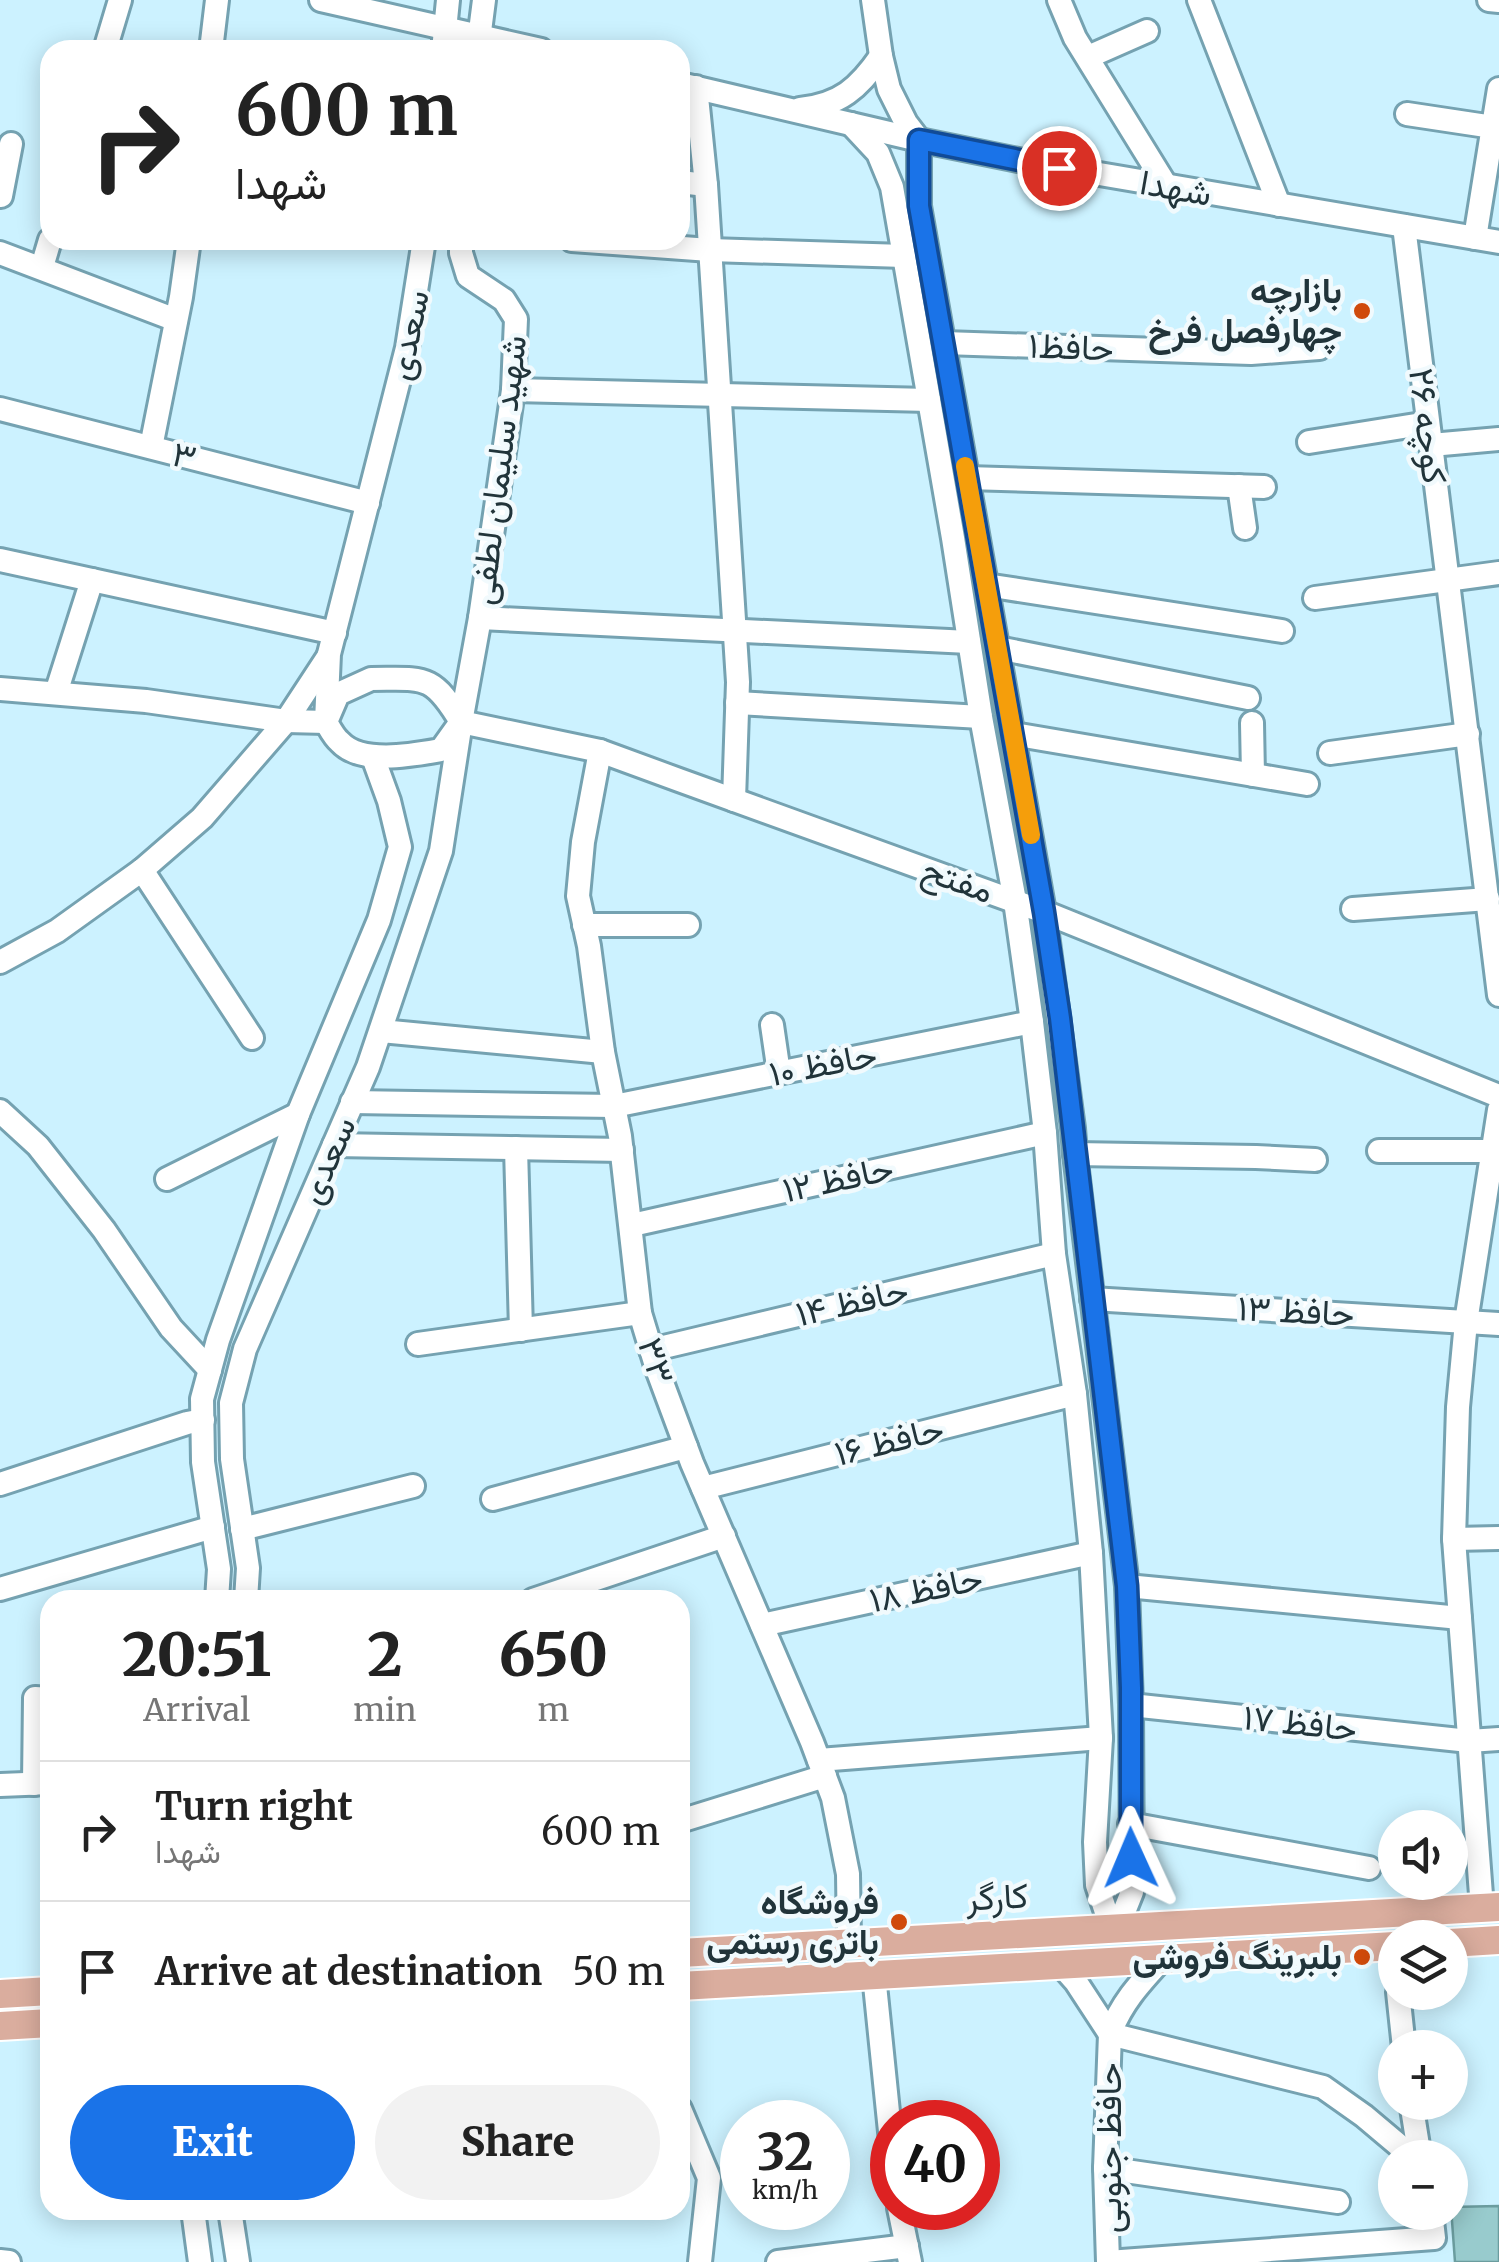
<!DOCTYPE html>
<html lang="en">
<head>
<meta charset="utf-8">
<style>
	:root { --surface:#fff; --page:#f2f2f2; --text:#222; --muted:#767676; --line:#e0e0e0; --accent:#1a73e8 }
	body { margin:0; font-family:Merriweather,Vazirmatn,serif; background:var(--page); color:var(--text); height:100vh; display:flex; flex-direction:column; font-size:38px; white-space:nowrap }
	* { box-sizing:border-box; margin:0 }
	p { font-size:32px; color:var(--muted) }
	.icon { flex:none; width:55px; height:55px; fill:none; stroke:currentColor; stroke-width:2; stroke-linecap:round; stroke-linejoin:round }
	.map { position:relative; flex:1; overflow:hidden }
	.drawer { position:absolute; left:40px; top:1590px; width:650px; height:630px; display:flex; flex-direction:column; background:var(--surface); border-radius:30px; box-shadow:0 5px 25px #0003 }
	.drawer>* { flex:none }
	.hud { position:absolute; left:40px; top:40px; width:650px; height:210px; border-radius:30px; box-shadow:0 5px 25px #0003; background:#fff; color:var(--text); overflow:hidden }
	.tools { position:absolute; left:1378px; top:1810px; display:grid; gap:20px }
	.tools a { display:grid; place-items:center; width:90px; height:90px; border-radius:50%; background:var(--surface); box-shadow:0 5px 25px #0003; font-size:50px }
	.speed { position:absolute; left:720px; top:2100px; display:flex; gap:20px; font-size:50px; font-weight:700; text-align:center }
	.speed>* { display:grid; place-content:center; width:130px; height:130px; border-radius:50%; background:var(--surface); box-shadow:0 5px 25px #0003; line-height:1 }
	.speed small { font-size:25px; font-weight:400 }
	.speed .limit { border:15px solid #d22; background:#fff; color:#111 }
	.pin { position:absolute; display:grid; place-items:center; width:85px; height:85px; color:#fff; margin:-42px; border:5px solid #fff; border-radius:50%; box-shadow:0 2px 10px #0007 }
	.me { position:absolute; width:110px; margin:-55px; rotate:359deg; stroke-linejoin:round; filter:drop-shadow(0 0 8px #0008) }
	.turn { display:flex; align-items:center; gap:35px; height:210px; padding:0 30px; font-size:45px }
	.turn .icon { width:130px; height:130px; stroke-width:2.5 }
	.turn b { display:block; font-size:70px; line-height:85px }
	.eta { display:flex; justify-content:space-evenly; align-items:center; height:170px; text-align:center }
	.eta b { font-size:60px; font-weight:800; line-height:70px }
	.primary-button { display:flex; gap:20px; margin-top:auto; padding:20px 30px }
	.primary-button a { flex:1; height:115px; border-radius:60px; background:var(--accent); color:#fff; font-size:40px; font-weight:800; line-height:115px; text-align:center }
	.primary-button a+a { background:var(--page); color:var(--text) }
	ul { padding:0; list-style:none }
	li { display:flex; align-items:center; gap:30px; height:140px; padding:0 30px; border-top:2px solid var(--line) }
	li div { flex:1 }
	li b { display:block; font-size:38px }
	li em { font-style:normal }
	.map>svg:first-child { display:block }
	.building { fill:#98cbcd; stroke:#6b9d9f; stroke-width:2.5 }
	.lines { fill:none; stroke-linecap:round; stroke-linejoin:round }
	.minor-casing { stroke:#75a2b1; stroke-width:28 }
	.major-casing { stroke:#fff; stroke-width:32 }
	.minor { stroke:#fff; stroke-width:22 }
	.major { stroke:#daad9e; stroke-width:28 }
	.route-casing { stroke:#114b97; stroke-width:25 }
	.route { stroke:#1a73e8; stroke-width:18 }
	.slow { stroke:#f59e0b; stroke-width:18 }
	.poi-dot { fill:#d04a0b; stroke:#f1fafd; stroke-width:4 }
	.labels { text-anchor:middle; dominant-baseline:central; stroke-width:9; stroke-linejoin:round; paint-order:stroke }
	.street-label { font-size:35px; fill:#21343a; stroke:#f1fafd }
	.poi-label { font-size:35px; font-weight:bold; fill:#21343a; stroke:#f1fafd; text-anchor:end }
</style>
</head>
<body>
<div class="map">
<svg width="1499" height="2262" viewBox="0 0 1499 2262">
	<rect width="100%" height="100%" fill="#ccf2ff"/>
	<polygon class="building" points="1499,2206 1499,2262 1455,2262 1451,2207"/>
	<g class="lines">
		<g class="minor-casing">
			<g id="minor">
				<polyline points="321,0 541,50"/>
				<polyline points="1059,0 1075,38 1167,187"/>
				<polyline points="1199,0 1279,205"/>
				<polyline points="1489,0 1499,1"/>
				<polyline points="478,47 484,0"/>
				<polyline points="105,50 120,0"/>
				<polyline points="211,50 217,0"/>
				<polyline points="443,50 448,0"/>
				<polyline points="1088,57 1147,31"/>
				<polyline points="680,84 919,140 1023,161 1499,242"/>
				<polyline points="696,87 706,185 738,682 734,800"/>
				<path d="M 800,109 C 840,105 859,88 881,56"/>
				<polyline points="1407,114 1493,127"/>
				<polyline points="851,124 878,153 892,187 953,538 981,717 1015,901 1032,1022 1045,1133 1054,1254 1075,1394 1091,1553 1101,1738 1095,1842 1097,1885 1106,1912 1118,1927 1132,1892 1131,1705 1127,1586 1075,1154 1073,1128 1044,912 919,206 919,140 906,123 889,89 881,56 873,0"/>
				<polyline points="680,182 706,185"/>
				<polyline points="1,196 11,144"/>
				<polyline points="1404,226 1499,995"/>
				<polyline points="1475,238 1499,89"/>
				<polyline points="572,240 710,250 904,256"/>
				<polyline points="0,253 176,320"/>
				<polyline points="42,267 50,240"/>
				<polyline points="944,343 1251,353 1319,348"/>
				<polyline points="513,390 929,400"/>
				<polyline points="0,409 368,503"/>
				<polyline points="1309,442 1428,423"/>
				<polyline points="1431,445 1499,439"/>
				<polyline points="151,447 181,297 189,240"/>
				<polyline points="967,478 1264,487"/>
				<polyline points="1239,486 1245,528"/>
				<polyline points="0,560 335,633"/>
				<polyline points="986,585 1282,631"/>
				<polyline points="1315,598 1499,573"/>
				<polyline points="480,618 969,642"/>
				<polyline points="998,648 1248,698"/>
				<path d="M 371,679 C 424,679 432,673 461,722 L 441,750 C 413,755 361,765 340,742 C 334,737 330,729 326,722 L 338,694 Z"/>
				<polyline points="0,689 146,701 286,721 326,722 329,654 407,348 424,240"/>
				<polyline points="56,693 92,580"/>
				<polyline points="737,703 981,717"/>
				<polyline points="461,722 600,751 679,780 1044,912 1499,1096"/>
				<polyline points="1252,723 1253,775"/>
				<polyline points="1013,734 1307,784"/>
				<polyline points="600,751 583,842 578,896 589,946 603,1052 620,1136 640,1313 657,1369 692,1463 812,1742 833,1798 848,1874 849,1943"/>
				<polyline points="1330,753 1468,734"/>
				<polyline points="142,870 252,1038"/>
				<polyline points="1353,909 1488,899"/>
				<polyline points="584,925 688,925"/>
				<polyline points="0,962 57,931 142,870 202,818 286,721 328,657"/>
				<polyline points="772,1025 779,1073"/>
				<polyline points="381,1031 603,1052"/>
				<polyline points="352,1102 614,1106 1032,1022"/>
				<polyline points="0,1111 38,1146 104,1230 171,1328 210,1370"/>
				<polyline points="334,1145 622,1150"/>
				<polyline points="516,1148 521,1330"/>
				<polyline points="1379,1151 1492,1151"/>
				<polyline points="1075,1154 1256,1157 1315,1160"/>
				<polyline points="167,1179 298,1114"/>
				<polyline points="632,1225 1045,1133"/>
				<polyline points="1092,1299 1499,1324"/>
				<polyline points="418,1344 640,1313"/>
				<polyline points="651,1350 1054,1254"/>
				<polyline points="0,1484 187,1423 203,1420"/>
				<polyline points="703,1488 1075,1394"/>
				<polyline points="493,1499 686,1447"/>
				<polyline points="242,1529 413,1486"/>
				<polyline points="1454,1539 1499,1538"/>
				<polyline points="1127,1586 1460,1618"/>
				<polyline points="0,1589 213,1527"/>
				<polyline points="217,1600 219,1569 203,1462 202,1399 218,1340 298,1114 379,920 400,847 389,801 373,757"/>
				<polyline points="246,1600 248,1568 232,1459 231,1403 245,1349 368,1067 441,851 461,722 480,618 513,390 516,319 504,300 468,276 461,253 461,240"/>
				<polyline points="533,1600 724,1536"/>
				<polyline points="762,1625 1091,1553"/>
				<polyline points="1131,1705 1469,1741 1499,1739"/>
				<polyline points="819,1760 1101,1738"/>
				<polyline points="34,1784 35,1698 50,1699"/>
				<polyline points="0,1785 50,1783"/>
				<polyline points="680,1821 825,1776"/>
				<polyline points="1130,1824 1369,1868"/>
				<polyline points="1482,1908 1454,1539 1458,1407 1466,1322 1499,1110"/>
				<polyline points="1392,1946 1395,1970"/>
				<polyline points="1060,1964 1076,1982 1110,2034"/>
				<polyline points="874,1975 892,2151"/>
				<polyline points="1398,1992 1404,2048"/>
				<polyline points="1110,2034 1323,2087 1364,2116 1402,2148 1406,2158"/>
				<polyline points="1411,2102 1420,2158"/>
				<polyline points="680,2109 709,2178 700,2262"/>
				<polyline points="1105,2168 1338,2202"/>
				<polyline points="899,2208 910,2262"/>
				<polyline points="193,2210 200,2262"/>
				<polyline points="230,2210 238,2262"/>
				<polyline points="0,2261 9,2262"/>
				<polyline points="778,2262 907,2246"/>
				<polyline points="1108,2262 1434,2238 1431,2212"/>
				<path d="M 1108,2262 L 1105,2168 L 1110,2034 C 1121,2003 1141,1982 1163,1958"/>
			</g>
		</g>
		<g class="major-casing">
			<g id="major">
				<polyline points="1450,1943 1499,1940"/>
				<polyline points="680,1953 1499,1907"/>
				<polyline points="680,1986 1395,1946"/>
				<polyline points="0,1994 50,1991"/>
				<polyline points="0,2026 50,2023"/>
			</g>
		</g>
		<use href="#minor" class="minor"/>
		<use href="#major" class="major"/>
	</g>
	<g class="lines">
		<g class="route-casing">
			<polyline id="route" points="1059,168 919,140 919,206 1044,912 1060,1018 1127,1586 1131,1688 1131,1858"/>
		</g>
		<use href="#route" class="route"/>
		<polyline class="slow" points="965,466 1031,835"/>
	</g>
	<g class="poi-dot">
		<circle cx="1362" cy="311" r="10"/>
		<circle cx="899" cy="1922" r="10"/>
		<circle cx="1362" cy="1957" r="10"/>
	</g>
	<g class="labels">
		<g class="street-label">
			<text transform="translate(1176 188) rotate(10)">شهدا</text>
			<text transform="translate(408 335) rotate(-78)">سعدی</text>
			<text transform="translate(1071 347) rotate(2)">حافظ۱</text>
			<text transform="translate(1428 426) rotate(83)">کوچه ۲۶</text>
			<text transform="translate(184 456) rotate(14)">۳</text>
			<text transform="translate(498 470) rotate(-83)">شهید سلیمان لطفی</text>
			<text transform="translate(958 880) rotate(20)">مفتح</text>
			<text transform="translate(823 1064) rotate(-11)">حافظ ۱۰</text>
			<text transform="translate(327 1160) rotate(-66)">سعدی</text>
			<text transform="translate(838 1179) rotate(-12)">حافظ ۱۲</text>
			<text transform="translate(852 1302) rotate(-13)">حافظ ۱۴</text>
			<text transform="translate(1296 1311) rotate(3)">حافظ ۱۳</text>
			<text transform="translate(656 1361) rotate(72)">۳۳</text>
			<text transform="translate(889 1441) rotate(-14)">حافظ ۱۶</text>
			<text transform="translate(926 1589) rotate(-12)">حافظ ۱۸</text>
			<text transform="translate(1300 1723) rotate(6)">حافظ ۱۷</text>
			<text transform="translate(997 1897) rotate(-3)">کارگر</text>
			<text transform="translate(1109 2148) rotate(-90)">حافظ جنوبی</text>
		</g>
		<g class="poi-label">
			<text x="1342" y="291">بازارچه<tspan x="1342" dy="40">چهارفصل فرخ</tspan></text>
			<text x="879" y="1902">فروشگاه<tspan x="879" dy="40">باتری رستمی</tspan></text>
			<text x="1342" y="1957">بلبرینگ فروشی</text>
		</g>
	</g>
</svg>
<div class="tools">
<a><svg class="icon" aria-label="sound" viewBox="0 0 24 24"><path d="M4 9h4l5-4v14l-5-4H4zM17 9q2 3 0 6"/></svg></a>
<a><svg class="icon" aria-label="layers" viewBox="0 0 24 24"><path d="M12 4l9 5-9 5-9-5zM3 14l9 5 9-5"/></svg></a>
<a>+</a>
<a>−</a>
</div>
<div class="speed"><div>32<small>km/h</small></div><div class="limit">40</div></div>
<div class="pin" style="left:1059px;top:168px;background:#d93025"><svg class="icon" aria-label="arrive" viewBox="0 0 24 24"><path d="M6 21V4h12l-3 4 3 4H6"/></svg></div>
<svg class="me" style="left:1131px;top:1858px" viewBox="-20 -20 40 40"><path d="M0-17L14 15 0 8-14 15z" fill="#1a73e8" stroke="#fff" stroke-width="4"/></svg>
<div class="hud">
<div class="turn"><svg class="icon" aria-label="right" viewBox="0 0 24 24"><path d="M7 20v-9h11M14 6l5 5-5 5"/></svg><div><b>600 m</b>شهدا</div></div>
</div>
<section class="drawer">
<div class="eta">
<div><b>20:51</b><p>Arrival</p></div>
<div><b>2</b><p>min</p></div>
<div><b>650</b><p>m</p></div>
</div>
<ul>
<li><svg class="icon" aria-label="right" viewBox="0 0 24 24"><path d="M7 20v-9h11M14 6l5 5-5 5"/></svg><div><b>Turn right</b><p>شهدا</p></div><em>600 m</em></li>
<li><svg class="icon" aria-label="arrive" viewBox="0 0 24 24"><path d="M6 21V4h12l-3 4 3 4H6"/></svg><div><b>Arrive at destination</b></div><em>50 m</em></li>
</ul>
<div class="primary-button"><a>Exit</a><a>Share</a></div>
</section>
</div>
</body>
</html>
